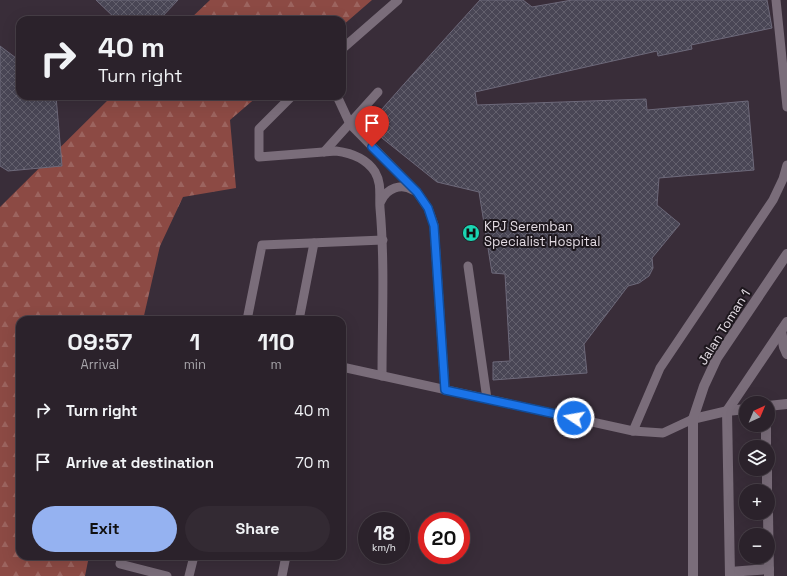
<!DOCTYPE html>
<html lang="en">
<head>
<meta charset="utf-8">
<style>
	:root { --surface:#2b222b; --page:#332a33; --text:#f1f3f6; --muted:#a6a4a9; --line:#473f47; --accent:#95b2f1 }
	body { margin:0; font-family:"Space Grotesk",sans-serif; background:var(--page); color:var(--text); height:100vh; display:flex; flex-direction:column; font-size:15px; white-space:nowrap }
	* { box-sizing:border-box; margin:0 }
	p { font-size:13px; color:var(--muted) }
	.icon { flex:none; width:22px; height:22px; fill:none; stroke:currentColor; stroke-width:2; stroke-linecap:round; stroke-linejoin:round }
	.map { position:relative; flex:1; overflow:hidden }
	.drawer { position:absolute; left:16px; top:316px; width:330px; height:244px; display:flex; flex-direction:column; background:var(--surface); border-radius:12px; box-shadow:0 4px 16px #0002,0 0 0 1px var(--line) }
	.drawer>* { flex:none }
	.guide { position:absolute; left:16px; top:16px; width:330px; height:84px; border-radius:12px; box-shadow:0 4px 16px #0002,0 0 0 1px var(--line); background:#2b222b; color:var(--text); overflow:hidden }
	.needle { width:26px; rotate:44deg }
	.controls { position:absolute; left:739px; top:396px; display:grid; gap:8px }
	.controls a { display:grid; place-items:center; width:36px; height:36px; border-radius:50%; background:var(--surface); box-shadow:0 4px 16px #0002,0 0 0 1px var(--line); font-size:20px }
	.speed { position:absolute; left:358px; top:512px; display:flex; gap:8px; font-size:20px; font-weight:700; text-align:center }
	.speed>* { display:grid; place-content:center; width:52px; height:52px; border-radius:50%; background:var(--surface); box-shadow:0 4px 16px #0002,0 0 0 1px var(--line); line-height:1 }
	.speed small { font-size:10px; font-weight:400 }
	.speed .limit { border:6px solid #d22; background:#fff; color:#111 }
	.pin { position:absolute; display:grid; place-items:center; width:34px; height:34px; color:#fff; margin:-41px -17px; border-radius:50% 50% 50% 0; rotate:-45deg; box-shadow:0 0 4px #0007 }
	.pin .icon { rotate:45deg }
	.me { position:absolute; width:44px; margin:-22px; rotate:282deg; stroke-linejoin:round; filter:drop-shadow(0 0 3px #0008) }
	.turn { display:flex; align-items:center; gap:14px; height:84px; padding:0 16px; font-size:18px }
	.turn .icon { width:52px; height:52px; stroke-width:2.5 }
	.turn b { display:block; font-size:28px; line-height:34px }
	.eta { display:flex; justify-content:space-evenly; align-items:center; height:68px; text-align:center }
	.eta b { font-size:24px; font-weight:600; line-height:28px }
	.primary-button { display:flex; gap:8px; margin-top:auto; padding:8px 16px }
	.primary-button a { flex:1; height:46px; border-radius:24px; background:var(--accent); color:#111; font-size:16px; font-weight:600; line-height:46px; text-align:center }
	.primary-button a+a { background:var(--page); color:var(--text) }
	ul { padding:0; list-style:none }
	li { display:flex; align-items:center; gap:12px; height:52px; padding:0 16px }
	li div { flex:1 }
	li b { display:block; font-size:15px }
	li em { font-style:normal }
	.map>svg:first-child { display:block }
	.forest { fill:url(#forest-firs) }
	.building { fill:url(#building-cross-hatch); stroke:#6d697a }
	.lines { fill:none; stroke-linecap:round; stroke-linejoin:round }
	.service { stroke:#7a6d7a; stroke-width:9 }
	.minor { stroke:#7a6d7a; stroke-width:10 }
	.tertiary { stroke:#7a6d7a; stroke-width:10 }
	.route-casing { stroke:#114b97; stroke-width:10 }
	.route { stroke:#1a73e8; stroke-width:7 }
	.labels { text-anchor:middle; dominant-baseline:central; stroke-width:4; stroke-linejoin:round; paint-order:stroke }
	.poi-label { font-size:13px; fill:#e3dbe3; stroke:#1d171d; text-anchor:start }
	.street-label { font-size:13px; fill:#e3dbe3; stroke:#1d171d }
</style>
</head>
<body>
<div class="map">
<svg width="787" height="576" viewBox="0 0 787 576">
	<defs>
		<pattern id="forest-firs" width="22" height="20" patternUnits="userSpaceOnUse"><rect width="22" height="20" fill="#8c4a44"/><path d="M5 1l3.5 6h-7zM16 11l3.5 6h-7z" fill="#9c645f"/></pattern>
		<pattern id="building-cross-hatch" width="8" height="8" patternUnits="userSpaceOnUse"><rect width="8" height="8" fill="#494655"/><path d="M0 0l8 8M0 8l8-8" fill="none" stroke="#63606d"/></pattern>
	</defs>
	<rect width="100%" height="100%" fill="#392d39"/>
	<g class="forest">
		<polygon points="210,0 372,0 342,26 342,20 189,20"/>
		<polygon points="112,96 258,96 230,120 236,188 183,197 160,246 143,320 20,320 20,556 89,556 85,576 0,576 0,207"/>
	</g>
	<g class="building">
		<polygon points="96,0 178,0 159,20 117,20"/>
		<polygon points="480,0 523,0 532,7 572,0 767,0 772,28 691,45 692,49 658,56 657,51 475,92 477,105 646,99 647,110 748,101 754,170 659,178 657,205 680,224 652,258 653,268 649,276 639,283 628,286 584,344 587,373 493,380 493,362 510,361 505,274 492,273 479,192 437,182 367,126 405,83"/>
		<polygon points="0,46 20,61 20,96 56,96 62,166 8,171 0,166"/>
	</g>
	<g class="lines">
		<g class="service">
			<polyline points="776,0 787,107"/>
			<polyline points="342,49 398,0"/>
			<path d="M 292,96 L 259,129 L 259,157 L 336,151 C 352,153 366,158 375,172 C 382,184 379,195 380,208 C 385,264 382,320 382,376"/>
			<polyline points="337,96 350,124 417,192 428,208 434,225 445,390"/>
			<polyline points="324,152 378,92"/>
			<path d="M 381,201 C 387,188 401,183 413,190"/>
			<polyline points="468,266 487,399"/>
			<polyline points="247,320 262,245 383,240"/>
			<polyline points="299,320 314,243"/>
			<polyline points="342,367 633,431 663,433 693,419"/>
			<polyline points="633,431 660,368 773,200 783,179 787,165"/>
			<polyline points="122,556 120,564 167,576"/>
			<polyline points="189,576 194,556"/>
			<polyline points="282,576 286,556"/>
		</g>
		<g class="minor">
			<polyline points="781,331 784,347 787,354"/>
			<polyline points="768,406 787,404"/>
			<polyline points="693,419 727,411 746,409"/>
			<polyline points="766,425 766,447"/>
			<polyline points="767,469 767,491"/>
			<polyline points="768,513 769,576"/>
			<polyline points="730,572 769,569"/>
		</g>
		<g class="tertiary">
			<polyline points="693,576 693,419 704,386 717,358 787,254"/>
			<polyline points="730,576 727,411 787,322"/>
		</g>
	</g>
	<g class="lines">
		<g class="route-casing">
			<polyline id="route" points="372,147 417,192 428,208 434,226 445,390 574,418"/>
		</g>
		<use href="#route" class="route"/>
	</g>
	<defs>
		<g id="hospital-disc" transform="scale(0.9)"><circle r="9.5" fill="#1ad5b2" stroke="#1d171d"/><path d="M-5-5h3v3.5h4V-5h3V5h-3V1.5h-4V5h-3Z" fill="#111"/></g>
	</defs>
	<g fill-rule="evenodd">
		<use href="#hospital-disc" x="471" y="233"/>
	</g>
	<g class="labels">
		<g class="poi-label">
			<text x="484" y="226">KPJ Seremban<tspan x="484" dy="15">Specialist Hospital</tspan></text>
		</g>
		<g class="street-label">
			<text transform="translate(724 327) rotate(-58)">Jalan Toman 1</text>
		</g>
	</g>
</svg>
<div class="controls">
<a><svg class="needle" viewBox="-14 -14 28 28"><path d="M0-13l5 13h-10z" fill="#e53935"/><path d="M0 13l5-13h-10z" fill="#a6a4a9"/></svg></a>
<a><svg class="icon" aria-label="layers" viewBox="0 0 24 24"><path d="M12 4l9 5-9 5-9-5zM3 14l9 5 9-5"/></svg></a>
<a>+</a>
<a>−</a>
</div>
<div class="speed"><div>18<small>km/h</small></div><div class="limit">20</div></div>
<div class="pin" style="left:372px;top:147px;background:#d93025"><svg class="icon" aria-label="arrive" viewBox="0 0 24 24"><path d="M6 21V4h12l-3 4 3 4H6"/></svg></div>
<svg class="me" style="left:574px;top:418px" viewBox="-20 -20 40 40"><circle r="17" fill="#1a73e8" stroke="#fff" stroke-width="3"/><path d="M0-11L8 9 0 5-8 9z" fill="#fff"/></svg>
<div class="guide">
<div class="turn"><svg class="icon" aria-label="right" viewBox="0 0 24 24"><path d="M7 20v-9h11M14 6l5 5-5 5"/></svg><div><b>40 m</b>Turn right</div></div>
</div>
<section class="drawer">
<div class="eta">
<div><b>09:57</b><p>Arrival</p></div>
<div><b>1</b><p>min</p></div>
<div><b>110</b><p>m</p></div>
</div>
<ul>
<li><svg class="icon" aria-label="right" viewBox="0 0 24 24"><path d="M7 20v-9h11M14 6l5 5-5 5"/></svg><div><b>Turn right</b></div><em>40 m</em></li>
<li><svg class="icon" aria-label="arrive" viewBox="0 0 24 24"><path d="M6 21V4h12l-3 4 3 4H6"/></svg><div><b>Arrive at destination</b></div><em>70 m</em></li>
</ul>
<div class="primary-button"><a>Exit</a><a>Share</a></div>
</section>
</div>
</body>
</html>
